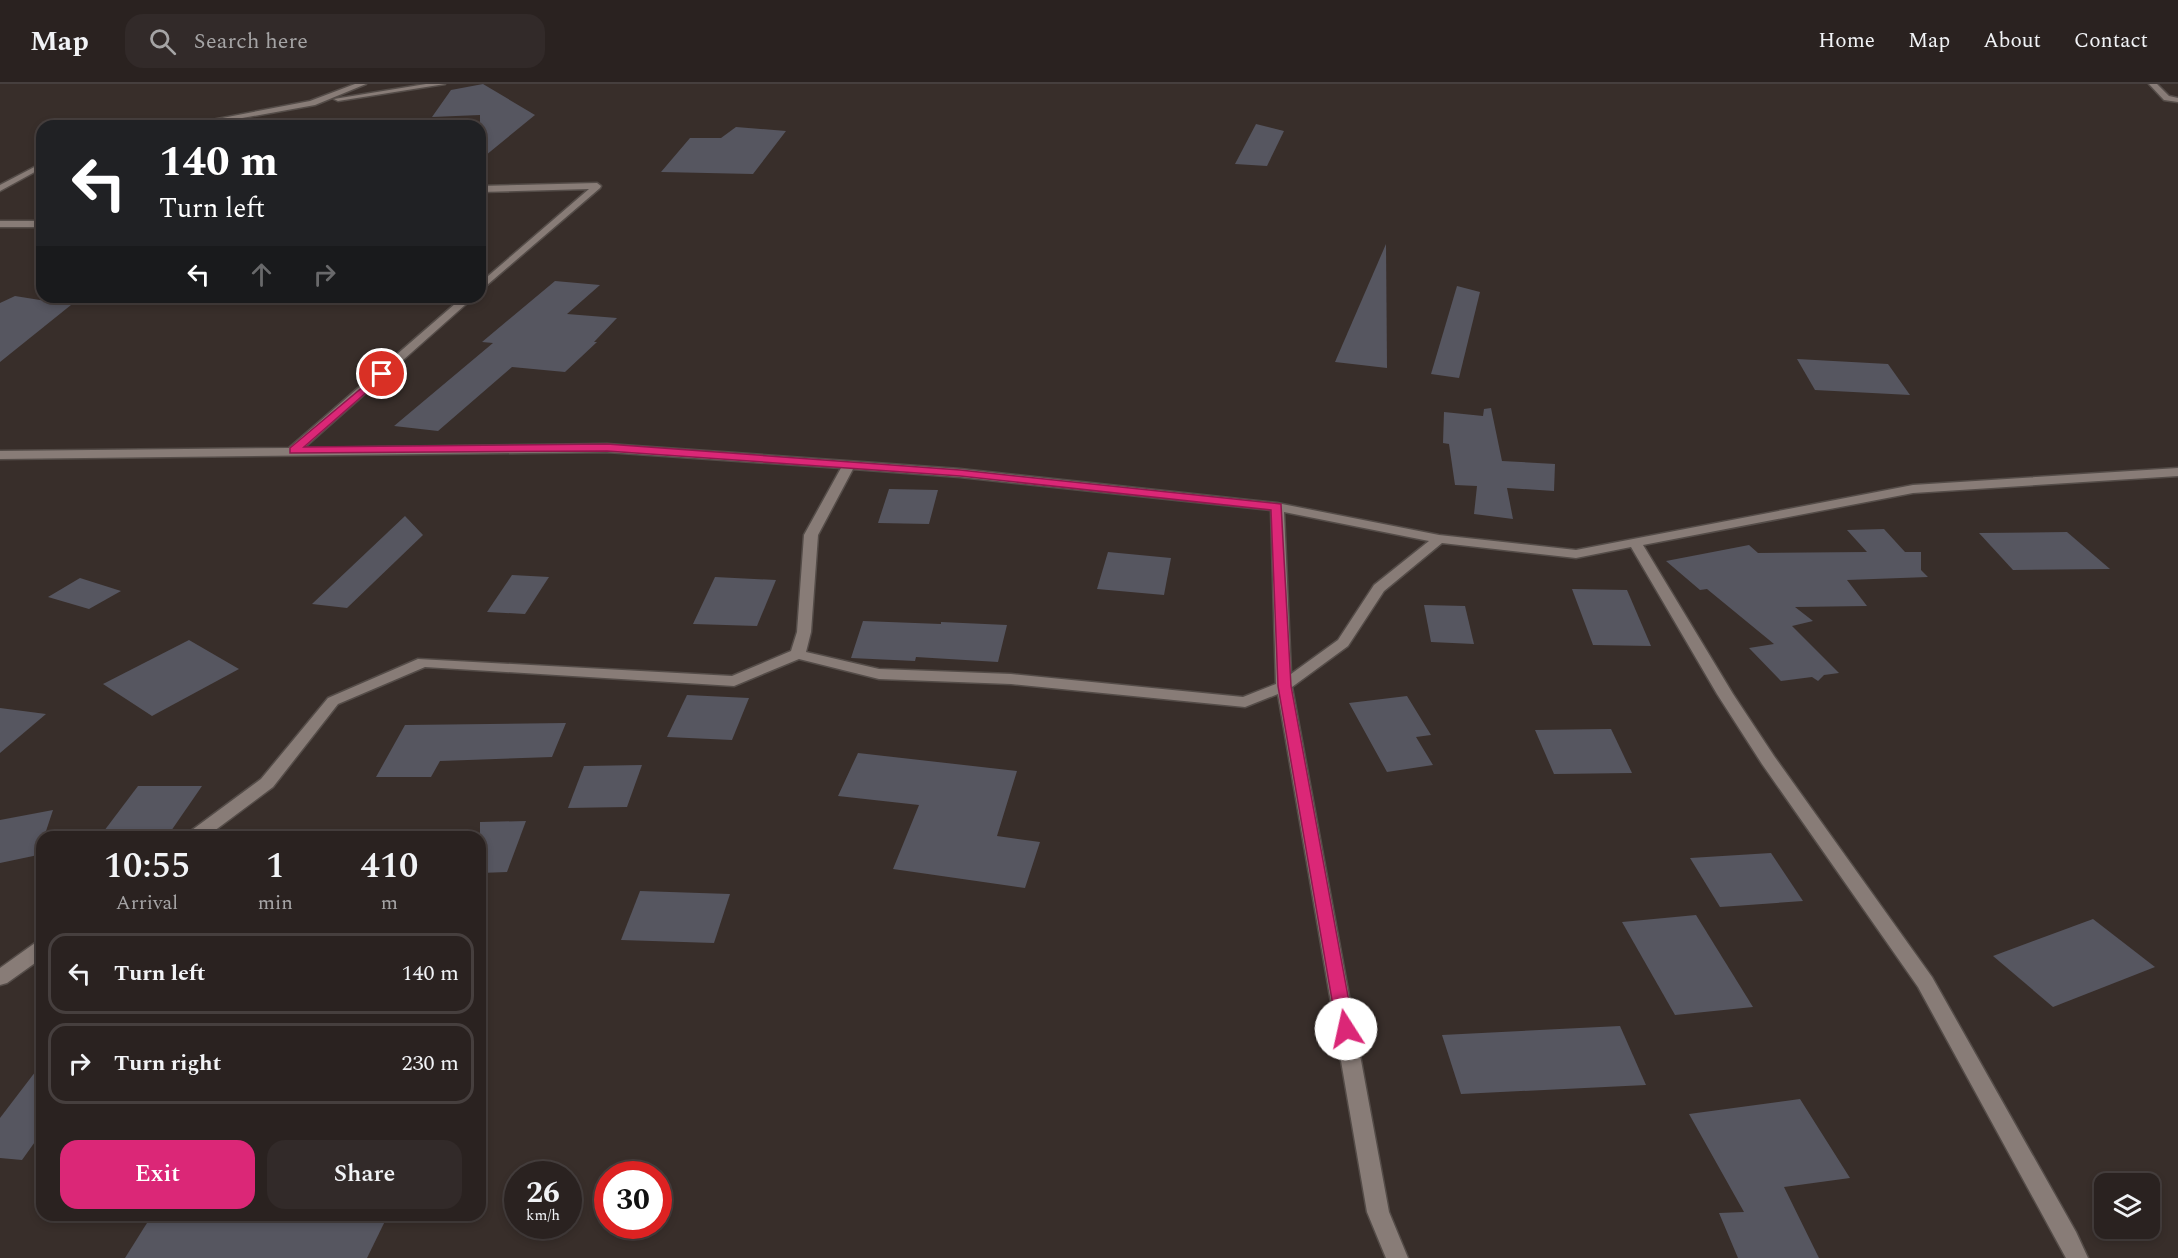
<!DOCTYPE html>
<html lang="en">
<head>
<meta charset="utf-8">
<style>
	:root { --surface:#2a2220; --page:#322a29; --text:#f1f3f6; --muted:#a5a4a5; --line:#463f3e; --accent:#db2777 }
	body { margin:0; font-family:Spectral,serif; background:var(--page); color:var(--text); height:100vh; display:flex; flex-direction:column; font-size:22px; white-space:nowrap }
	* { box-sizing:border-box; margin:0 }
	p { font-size:20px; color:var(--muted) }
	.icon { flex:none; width:33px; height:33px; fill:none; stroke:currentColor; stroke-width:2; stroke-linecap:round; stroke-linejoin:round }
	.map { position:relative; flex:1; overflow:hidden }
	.panel { position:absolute; left:36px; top:747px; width:450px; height:390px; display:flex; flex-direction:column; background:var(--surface); border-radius:18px; box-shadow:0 3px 9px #0003,0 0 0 2px var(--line) }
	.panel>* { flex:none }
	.banner { position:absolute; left:36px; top:36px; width:450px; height:183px; border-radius:18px; box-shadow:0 3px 9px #0003,0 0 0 2px var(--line); background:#202124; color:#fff; overflow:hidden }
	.controls { position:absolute; left:2094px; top:1089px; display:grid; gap:12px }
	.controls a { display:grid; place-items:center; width:66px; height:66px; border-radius:12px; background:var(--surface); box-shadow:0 3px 9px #0003,0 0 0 2px var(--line); font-size:30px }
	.speed { position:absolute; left:504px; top:1077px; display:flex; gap:12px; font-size:30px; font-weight:700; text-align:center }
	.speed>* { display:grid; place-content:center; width:78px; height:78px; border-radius:50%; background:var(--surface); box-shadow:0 3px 9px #0003,0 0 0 2px var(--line); line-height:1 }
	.speed small { font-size:15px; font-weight:400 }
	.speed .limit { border:9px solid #d22; background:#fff; color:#111 }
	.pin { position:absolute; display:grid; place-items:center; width:51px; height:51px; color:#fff; margin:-26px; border:3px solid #fff; border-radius:50%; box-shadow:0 2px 6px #0007 }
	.me { position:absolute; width:66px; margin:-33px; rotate:350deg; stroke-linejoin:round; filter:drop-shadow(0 0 4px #0008) }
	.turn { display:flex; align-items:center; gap:21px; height:126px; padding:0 24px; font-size:27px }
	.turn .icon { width:78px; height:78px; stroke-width:2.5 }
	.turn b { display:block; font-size:42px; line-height:51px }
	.lanes { display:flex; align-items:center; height:57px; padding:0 24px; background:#0003; justify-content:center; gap:30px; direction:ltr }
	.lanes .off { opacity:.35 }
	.eta { display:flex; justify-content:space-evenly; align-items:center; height:102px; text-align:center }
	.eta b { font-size:36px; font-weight:600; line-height:42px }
	.primary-button { display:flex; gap:12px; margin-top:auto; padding:12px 24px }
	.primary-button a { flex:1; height:69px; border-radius:18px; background:var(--accent); color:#fff; font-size:24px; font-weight:600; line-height:69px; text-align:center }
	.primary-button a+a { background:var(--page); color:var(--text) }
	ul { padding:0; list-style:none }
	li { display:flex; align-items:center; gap:18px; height:81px; margin:0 12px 9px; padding:0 12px; border:3px solid var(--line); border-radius:18px }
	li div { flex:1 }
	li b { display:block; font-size:22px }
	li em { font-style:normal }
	header { display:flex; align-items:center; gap:36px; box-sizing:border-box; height:84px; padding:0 30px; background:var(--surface); border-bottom:2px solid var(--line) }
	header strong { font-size:28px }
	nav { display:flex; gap:33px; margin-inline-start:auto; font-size:21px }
	.search { width:420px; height:54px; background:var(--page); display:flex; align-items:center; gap:15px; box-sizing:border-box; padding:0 21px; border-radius:18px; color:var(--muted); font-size:22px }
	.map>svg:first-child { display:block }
	.building { fill:#565660 }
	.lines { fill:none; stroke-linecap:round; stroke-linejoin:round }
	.minor-casing { stroke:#544c48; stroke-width:3 }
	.minor { fill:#887c77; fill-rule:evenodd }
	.route { fill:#db2777; stroke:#8e194d; stroke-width:1.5 }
</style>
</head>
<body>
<header>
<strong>Map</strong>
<div class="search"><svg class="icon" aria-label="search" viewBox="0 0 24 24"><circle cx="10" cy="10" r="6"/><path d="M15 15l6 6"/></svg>Search here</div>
<nav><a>Home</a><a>Map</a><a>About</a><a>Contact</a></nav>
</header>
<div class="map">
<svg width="2178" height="1174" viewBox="0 0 2178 1174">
	<rect width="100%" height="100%" fill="#382e2a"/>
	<g class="building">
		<polygon points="483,0 535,31 480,76 480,31 432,33 451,6"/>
		<polygon points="1256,40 1284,47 1267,82 1235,80"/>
		<polygon points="736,43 786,47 753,90 661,88 690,54 721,54"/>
		<polygon points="1386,160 1387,284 1335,278"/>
		<polygon points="555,197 600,201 567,230 617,234 594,258 597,258 565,288 512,283 438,347 394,342 493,259 482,258"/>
		<polygon points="1457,202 1480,208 1459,294 1431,290"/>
		<polygon points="15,212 71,221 0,278 0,219"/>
		<polygon points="1797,275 1888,280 1910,311 1815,306"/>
		<polygon points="1491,324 1502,377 1555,380 1554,407 1507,404 1513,435 1474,430 1477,402 1455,401 1449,360 1443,359 1444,328 1483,332 1484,325"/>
		<polygon points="889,405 938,406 929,440 878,439"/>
		<polygon points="405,432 423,451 347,524 312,520"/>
		<polygon points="1884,445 1905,468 1921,468 1921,486 1928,493 1847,496 1867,522 1795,523 1813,537 1792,542 1839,589 1824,591 1818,597 1812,593 1781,597 1749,564 1774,560 1707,505 1700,506 1666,477 1749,461 1758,469 1867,468 1847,446"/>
		<polygon points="2067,448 2110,485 2013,486 1979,449"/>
		<polygon points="1108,468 1171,474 1164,511 1097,505"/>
		<polygon points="512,491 549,493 525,530 487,528"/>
		<polygon points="715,493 776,496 757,542 693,540"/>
		<polygon points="80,494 121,507 89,525 48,513"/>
		<polygon points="1572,505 1627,506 1651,562 1593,561"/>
		<polygon points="1424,521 1465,522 1474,560 1431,558"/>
		<polygon points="863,537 941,540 941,538 1007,541 998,578 916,573 915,577 851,574"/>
		<polygon points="189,556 239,585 152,632 103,600"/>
		<polygon points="687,611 749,614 732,656 667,653"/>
		<polygon points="1407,612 1431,651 1416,653 1433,681 1387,688 1349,619"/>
		<polygon points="0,624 46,630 0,669"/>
		<polygon points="566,639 552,673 440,677 431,693 376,693 405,641"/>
		<polygon points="1611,645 1632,689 1554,690 1535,646"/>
		<polygon points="858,669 1017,687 997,752 1040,758 1025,804 893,785 919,721 838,712"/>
		<polygon points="642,681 627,723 568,724 584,682"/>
		<polygon points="138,702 202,702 171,747 104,747"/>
		<polygon points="53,726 38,771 0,779 0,736"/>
		<polygon points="526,737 507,788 480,789 480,738"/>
		<polygon points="1771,769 1803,817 1720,823 1690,774"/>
		<polygon points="640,807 730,810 714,859 621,856"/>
		<polygon points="1696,831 1753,923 1675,931 1622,838"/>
		<polygon points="2093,835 2155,883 2053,923 1993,872"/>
		<polygon points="1620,942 1646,1001 1461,1010 1442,951"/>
		<polygon points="42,979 42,1048 22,1076 0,1074 0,1034"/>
		<polygon points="1800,1015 1850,1094 1784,1103 1819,1174 1738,1174 1719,1129 1744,1128 1689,1030"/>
		<polygon points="152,1131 388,1131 367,1174 125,1174"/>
	</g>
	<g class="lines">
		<g class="minor-casing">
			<g id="minor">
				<polygon points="355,0 366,0 315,21 198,42 181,42 310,17"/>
				<polygon points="426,0 445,0 338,17 334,15"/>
				<polygon points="2149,0 2157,0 2169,12 2178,14 2178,18 2164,16"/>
				<polygon points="42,79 42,84 0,107 0,101"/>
				<polygon points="597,99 601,102 600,104 480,207 480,199 589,105 480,108 480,102"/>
				<rect x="0" y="137" width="42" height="6"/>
				<path d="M 463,213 L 474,213 L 304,364 L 607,360 L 960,385 L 1277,419 L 1439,451 L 1576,466 L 1913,401 L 2178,384 L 2178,392 L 1913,409 L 1643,461 L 1733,610 L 1774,672 L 1932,893 L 2076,1148 L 2088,1174 L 2066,1174 L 1918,903 L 1762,680 L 1717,610 L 1631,463 L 1576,474 L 1442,459 L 1384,507 L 1348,562 L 1292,603 L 1389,1128 L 1408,1174 L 1386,1174 L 1367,1128 L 1278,610 L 1245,623 L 1011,600 L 879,595 L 799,575 L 734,602 L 425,583 L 338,620 L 273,703 L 206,753 L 185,753 L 188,749 L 261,695 L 328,614 L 418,575 L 732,592 L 791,567 L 797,548 L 804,451 L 841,384 L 607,368 L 0,375 L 0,367 L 289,364 ZM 853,385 L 960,393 L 1271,426 L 1276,600 L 1243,613 L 1011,590 L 879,585 L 806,568 L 811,548 L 818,451 ZM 1284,428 L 1429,457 L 1374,501 L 1338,556 L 1291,590 Z"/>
				<polygon points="42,857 42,874 7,899 0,901 0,884 35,859"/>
			</g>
		</g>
		<use href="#minor" class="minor"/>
	</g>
	<polygon class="route" points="382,287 387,290 385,292 304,363 607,360 960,386 1281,420 1291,602 1354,945 1352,950 1346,952 1339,950 1337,945 1278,602 1271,426 960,392 607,367 290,369 290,364"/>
</svg>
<div class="controls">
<a><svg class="icon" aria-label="layers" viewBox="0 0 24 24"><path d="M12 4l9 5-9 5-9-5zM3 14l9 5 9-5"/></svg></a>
</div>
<div class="speed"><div>26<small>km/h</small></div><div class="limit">30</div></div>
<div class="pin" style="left:382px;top:290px;background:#d93025"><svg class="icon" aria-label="arrive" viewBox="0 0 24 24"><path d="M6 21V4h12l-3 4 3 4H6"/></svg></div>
<svg class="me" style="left:1346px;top:945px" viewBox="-20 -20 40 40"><circle r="19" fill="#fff"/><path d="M0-13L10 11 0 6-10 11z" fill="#db2777"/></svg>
<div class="banner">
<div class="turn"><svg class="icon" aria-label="left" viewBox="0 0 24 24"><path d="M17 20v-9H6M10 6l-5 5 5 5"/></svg><div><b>140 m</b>Turn left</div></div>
<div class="lanes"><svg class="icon" aria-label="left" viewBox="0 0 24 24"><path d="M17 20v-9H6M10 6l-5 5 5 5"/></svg><svg class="icon off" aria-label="ahead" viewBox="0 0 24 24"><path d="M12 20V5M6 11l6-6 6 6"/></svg><svg class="icon off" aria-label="right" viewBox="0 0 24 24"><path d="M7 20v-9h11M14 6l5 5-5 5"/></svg></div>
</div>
<section class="panel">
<div class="eta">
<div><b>10:55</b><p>Arrival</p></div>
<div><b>1</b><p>min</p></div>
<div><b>410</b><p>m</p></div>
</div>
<ul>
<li><svg class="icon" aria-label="left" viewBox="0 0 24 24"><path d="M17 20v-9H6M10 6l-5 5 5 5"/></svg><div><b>Turn left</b></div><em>140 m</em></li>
<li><svg class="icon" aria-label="right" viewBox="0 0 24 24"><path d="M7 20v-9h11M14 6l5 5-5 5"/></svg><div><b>Turn right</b></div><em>230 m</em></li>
</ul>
<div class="primary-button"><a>Exit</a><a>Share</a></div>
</section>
</div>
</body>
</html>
